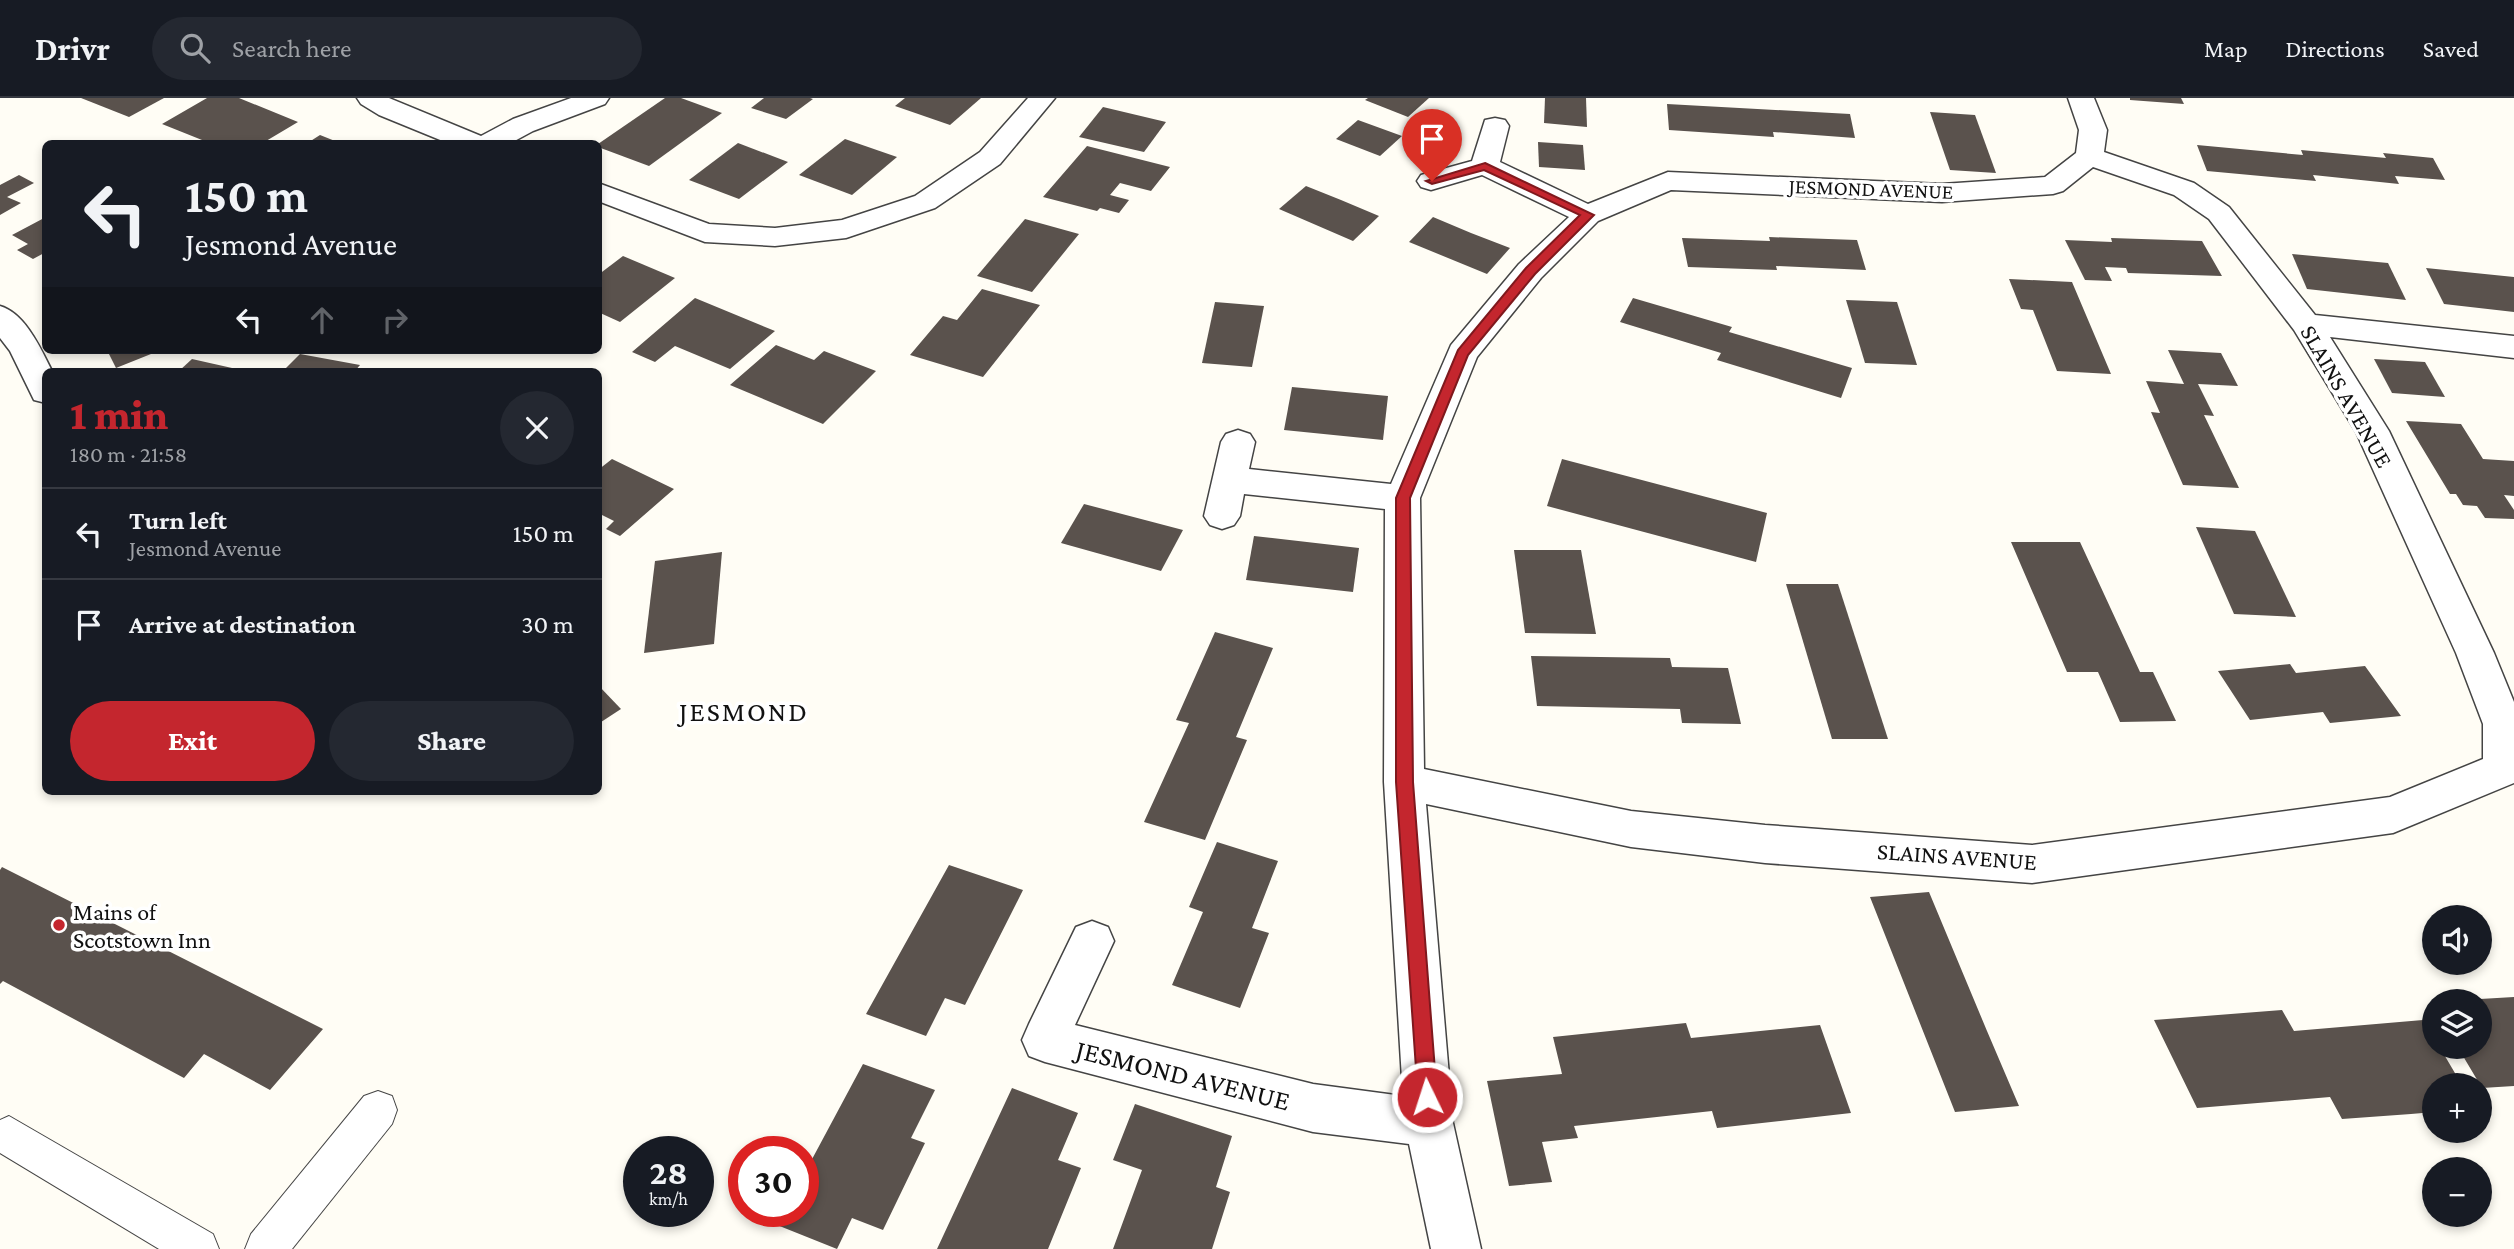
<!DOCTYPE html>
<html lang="en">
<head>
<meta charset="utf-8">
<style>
	:root { --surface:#171b24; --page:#242831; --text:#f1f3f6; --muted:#9ea1a6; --line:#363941; --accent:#c4262e }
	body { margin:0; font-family:"Crimson Pro",serif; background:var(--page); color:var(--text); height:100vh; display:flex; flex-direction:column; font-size:26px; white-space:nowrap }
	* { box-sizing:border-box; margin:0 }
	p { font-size:23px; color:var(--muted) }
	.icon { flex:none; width:38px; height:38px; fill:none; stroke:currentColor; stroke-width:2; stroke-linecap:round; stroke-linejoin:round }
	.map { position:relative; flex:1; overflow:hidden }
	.drawer { position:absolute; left:42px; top:270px; width:560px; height:427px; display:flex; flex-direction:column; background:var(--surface); border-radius:10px; box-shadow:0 4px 10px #0003 }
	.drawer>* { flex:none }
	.hud { position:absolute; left:42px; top:42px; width:560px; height:214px; border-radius:10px; box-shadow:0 4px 10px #0003; background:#171b24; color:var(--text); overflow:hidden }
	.buttons { position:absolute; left:2422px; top:807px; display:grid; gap:14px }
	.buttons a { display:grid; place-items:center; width:70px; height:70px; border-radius:50%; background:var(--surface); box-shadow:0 4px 10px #0003; font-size:35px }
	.speed { position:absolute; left:623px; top:1038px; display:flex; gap:14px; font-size:35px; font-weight:700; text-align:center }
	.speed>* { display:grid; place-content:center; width:91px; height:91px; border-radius:50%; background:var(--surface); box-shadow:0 4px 10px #0003; line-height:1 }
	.speed small { font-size:18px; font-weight:400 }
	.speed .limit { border:10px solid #d22; background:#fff; color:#111 }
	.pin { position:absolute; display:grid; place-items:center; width:60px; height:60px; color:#fff; margin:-72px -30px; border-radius:50% 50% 50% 0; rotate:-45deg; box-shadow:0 0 7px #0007 }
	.pin .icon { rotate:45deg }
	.me { position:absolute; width:77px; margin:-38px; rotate:356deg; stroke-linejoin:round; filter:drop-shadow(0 0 5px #0008) }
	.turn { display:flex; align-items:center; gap:24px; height:147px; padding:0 28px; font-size:32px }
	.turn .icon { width:91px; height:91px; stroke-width:2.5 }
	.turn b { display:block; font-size:49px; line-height:60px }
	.lanes { display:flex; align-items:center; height:66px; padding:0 28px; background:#0003; justify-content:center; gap:35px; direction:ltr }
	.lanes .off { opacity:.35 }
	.round { display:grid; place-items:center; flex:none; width:74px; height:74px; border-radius:37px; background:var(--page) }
	.summary { display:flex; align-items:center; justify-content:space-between; height:119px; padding:0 28px }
	h1 { font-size:42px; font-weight:800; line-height:52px; color:var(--accent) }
	.action { display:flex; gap:14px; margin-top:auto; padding:14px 28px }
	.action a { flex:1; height:80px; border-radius:42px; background:var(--accent); color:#fff; font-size:28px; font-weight:800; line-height:80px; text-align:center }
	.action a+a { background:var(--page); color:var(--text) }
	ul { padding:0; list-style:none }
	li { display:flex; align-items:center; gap:21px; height:91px; padding:0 28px; border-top:2px solid var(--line) }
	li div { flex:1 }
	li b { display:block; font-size:26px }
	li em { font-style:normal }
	header { display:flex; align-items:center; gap:42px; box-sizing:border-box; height:98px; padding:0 35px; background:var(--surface); border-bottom:2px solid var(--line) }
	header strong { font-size:33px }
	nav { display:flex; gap:38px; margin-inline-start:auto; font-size:24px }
	.search { width:490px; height:63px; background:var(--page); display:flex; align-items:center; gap:18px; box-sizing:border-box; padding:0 24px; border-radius:38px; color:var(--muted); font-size:26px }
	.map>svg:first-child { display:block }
	.building { fill:#5a524d }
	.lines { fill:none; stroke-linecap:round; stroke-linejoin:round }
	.service-casing { stroke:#444; stroke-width:2 }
	.minor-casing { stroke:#444; stroke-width:3 }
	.service { fill:#fff; fill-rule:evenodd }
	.minor { fill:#fff; fill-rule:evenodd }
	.route { fill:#c4262e; stroke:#7f191e; stroke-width:2 }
	.poi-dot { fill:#c4262e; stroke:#fff; stroke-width:2.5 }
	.labels { text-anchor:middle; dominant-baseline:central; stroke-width:7; stroke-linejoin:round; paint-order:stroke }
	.far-street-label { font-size:21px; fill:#111; stroke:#fff }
	.street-label { font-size:24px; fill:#111; stroke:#fff }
	.poi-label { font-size:24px; fill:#111; stroke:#fff; text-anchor:start }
	.quarter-label { font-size:28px; letter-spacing:2px; fill:#111; stroke:#fff }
	.near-street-label { font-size:28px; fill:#111; stroke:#fff }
</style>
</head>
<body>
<header>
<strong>Drivr</strong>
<div class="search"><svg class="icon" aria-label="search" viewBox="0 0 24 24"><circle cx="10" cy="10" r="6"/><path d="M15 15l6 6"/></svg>Search here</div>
<nav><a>Map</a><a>Directions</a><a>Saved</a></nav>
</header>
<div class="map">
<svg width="2514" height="1151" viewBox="0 0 2514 1151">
	<rect width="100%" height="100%" fill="#fffdf5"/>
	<g class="building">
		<polygon points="81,0 164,0 129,19"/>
		<polygon points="207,0 239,0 298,24 261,46 197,46 202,42 162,26"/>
		<polygon points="665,0 681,0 722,15 649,68 598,49 598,46"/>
		<polygon points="764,0 810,0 813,1 786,21 751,10"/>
		<polygon points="905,0 981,0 950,27 895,8"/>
		<polygon points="1368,0 1429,0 1408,19 1365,2"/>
		<polygon points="1545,0 1586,0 1587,29 1544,25"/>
		<polygon points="2130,0 2181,0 2184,6 2130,2"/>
		<polygon points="1667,6 1850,16 1855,40 1773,34 1774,39 1669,32"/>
		<polygon points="1103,9 1166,24 1144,54 1079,39"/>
		<polygon points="1930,14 1975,17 1996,75 1950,72"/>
		<polygon points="1358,22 1402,38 1380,58 1336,41"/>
		<polygon points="320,37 340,45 340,46 306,46"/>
		<polygon points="845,41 897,59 852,97 799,77"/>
		<polygon points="1538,44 1583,47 1585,72 1539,69"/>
		<polygon points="738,45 788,64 739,101 689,82"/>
		<polygon points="2197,47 2303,57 2301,52 2386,60 2383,55 2433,60 2445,82 2395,78 2399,86 2313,77 2316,83 2207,73"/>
		<polygon points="1087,48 1170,69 1151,93 1120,85 1110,97 1129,102 1119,115 1100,110 1097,113 1043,99"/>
		<polygon points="19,77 34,85 7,99 21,105 0,117 0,87"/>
		<polygon points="1306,88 1341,102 1379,118 1353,143 1279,111"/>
		<polygon points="46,119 46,154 33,161 17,152 28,146 12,137"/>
		<polygon points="1433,119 1471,135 1510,150 1487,176 1409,144"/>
		<polygon points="1025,121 1079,136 1032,194 977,178"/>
		<polygon points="1769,139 1857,142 1866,172 1776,168 1777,172 1688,169 1682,140 1770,143"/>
		<polygon points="2111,140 2202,143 2222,178 2128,175 2126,170 2105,169 2112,183 2085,182 2065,142 2112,144"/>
		<polygon points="2292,156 2388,165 2406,202 2307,191"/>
		<polygon points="623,158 675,180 620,224 598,214 598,177"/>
		<polygon points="2426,170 2514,179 2514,214 2444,206"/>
		<polygon points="2009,181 2072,184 2111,276 2057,273 2033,212 2021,211"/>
		<polygon points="982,191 1040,207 983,279 910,257 943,218 957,222"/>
		<polygon points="695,200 775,233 730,271 675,248 655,264 632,254"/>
		<polygon points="1633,200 1732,229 1729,234 1852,270 1841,300 1717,262 1721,255 1620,224"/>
		<polygon points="1846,202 1897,204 1917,267 1865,265"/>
		<polygon points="1215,204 1264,208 1252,269 1202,265"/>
		<polygon points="776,247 814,262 824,253 876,273 823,326 730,287"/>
		<polygon points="107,252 161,252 116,270"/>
		<polygon points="2168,252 2221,255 2238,288 2198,286 2214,318 2204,317 2239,390 2183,387 2151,314 2160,315 2146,283 2184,286"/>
		<polygon points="300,256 360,267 355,273 283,273"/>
		<polygon points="192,261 232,270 229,273 179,273"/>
		<polygon points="2374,261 2425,264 2445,299 2392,295"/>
		<polygon points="1292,289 1388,298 1383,342 1284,332"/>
		<polygon points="2406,323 2461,326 2483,361 2514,363 2514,398 2504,397 2514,412 2514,421 2485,420 2477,408 2463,407 2456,396 2450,396"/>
		<polygon points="612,361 674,391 620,438 606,431 614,423 598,415 598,372"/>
		<polygon points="1562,361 1767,415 1756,464 1547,408"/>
		<polygon points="1084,406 1183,432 1161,473 1061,445"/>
		<polygon points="2196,429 2255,433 2296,519 2234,516"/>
		<polygon points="1254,438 1359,450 1353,494 1246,482"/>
		<polygon points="2011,444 2080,444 2140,574 2153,574 2176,623 2120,624 2098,574 2067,574"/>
		<polygon points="1514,452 1581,452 1596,536 1525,535"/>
		<polygon points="722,454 714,546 644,555 655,463"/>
		<polygon points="1786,486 1838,486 1888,641 1832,641"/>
		<polygon points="1215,534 1273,550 1236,639 1247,642 1205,742 1144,724 1189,625 1176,622"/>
		<polygon points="1531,558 1670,560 1672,569 1728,570 1741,626 1682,625 1680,611 1537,608"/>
		<polygon points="2290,566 2296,575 2365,568 2401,618 2330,625 2323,614 2250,622 2218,573"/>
		<polygon points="598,587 621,611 598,626"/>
		<polygon points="1217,744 1278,763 1252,830 1269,835 1240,910 1172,887 1203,814 1189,809"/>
		<polygon points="949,767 1023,792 965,907 945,900 926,938 866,916"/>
		<polygon points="2,769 323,931 270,992 204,956 184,980 3,883 0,886 0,772"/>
		<polygon points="1929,794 1987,933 2019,1008 1955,1014 1870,799"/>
		<polygon points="2514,899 2514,988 2482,990 2457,948 2480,948 2480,901"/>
		<polygon points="2282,912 2294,933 2423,922 2434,941 2434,948 2439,948 2462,987 2434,987 2434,1014 2411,1016 2342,1021 2330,999 2197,1010 2154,922"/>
		<polygon points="1686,925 1691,940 1820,927 1851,1015 1717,1030 1712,1013 1574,1028 1578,1040 1542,1044 1552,1084 1509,1088 1487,983 1562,976 1553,939"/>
		<polygon points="863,966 935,992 911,1040 925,1045 883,1132 852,1120 837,1151 777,1127 784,1113 803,1113 803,1078"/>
		<polygon points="1012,990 1078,1015 1058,1062 1081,1070 1048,1151 937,1151"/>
		<polygon points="1135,1006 1232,1038 1216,1089 1230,1094 1212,1151 1113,1151 1142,1072 1113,1062"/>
	</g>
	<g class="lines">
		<g class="service-casing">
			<g id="service">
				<polygon points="378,993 392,998 397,1012 392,1026 292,1151 245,1151 251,1136 364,998"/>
				<polygon points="9,1018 213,1136 219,1151 159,1151 0,1055 0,1022"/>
			</g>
		</g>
		<g class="minor-casing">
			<g id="minor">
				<polygon points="357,0 389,0 481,38 513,21 571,0 609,0 605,6 533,33 509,46 450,46 379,17 361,6"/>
				<polygon points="1028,0 1055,0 1000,66 935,110 846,140 775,148 705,144 598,103 598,85 709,126 775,130 842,122 915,98 980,54"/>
				<path d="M 2068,0 L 2094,0 L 2107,32 L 2104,54 L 2194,85 L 2229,109 L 2315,217 L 2514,238 L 2514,260 L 2330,239 L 2389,333 L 2494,555 L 2514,604 L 2514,685 L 2393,735 L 2032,785 L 1765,765 L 1631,749 L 1426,706 L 1453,1025 L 1481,1151 L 1431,1151 L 1409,1046 L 1313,1034 L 1045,964 L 1029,958 L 1022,942 L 1029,926 L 1076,829 L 1092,823 L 1108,829 L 1114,843 L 1075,927 L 1313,986 L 1403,998 L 1384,684 L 1385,411 L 1244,396 L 1240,418 L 1234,427 L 1222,431 L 1210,427 L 1204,418 L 1221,344 L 1226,336 L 1238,332 L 1250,336 L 1255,344 L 1249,371 L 1391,386 L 1451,247 L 1519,166 L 1569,119 L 1482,77 L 1431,92 L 1421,89 L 1417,83 L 1421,77 L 1472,63 L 1485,22 L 1495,20 L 1505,22 L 1509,28 L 1500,64 L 1588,106 L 1668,74 L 1942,86 L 2045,79 L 2076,55 L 2079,32 ZM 2093,69 L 2174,97 L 2209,121 L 2294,232 L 2356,334 L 2456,555 L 2483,626 L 2483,661 L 2390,699 L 2032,747 L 1765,727 L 1631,713 L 1424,671 L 1420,400 L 1477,259 L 1541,180 L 1598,123 L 1671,92 L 1942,104 L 2053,96 L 2063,93 Z"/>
				<path d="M 0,208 C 25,215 41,251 52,273 L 46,273 L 46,305 L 34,302 L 10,253 L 0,240 Z"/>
			</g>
		</g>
		<use href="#service" class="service"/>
		<use href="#minor" class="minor"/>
	</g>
	<polygon class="route" points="1485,65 1594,117 1535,176 1468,257 1410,400 1413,684 1437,999 1434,1006 1427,1008 1420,1006 1418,999 1396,684 1396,400 1458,252 1526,170 1580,117 1484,72 1432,86 1426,83"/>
	<circle class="poi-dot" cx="59" cy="827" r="7"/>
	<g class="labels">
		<g class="far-street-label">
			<text transform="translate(1871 91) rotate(2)">JESMOND AVENUE</text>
		</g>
		<g class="street-label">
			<text transform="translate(2347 298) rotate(60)">SLAINS AVENUE</text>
			<text transform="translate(1957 758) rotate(4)">SLAINS AVENUE</text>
		</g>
		<g class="poi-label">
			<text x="73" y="813">Mains of<tspan x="73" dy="28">Scotstown Inn</tspan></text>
		</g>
		<g class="quarter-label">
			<text x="744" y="613">JESMOND</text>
		</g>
		<g class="near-street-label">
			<text transform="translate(1183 977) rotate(14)">JESMOND AVENUE</text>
		</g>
	</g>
</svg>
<div class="buttons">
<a><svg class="icon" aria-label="sound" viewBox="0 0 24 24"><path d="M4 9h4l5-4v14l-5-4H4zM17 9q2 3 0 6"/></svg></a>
<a><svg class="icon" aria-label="layers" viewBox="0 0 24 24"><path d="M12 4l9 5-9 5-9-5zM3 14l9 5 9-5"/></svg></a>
<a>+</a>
<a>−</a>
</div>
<div class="speed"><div>28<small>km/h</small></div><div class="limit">30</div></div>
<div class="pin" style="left:1432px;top:83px;background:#d93025"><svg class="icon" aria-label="arrive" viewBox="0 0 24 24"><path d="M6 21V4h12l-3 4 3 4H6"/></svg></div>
<svg class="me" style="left:1427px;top:999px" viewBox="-20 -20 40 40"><circle r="17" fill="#c4262e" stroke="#fff" stroke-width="3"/><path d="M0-11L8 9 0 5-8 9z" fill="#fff"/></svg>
<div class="hud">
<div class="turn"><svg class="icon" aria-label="left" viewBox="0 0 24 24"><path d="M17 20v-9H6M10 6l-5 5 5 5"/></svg><div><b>150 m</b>Jesmond Avenue</div></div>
<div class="lanes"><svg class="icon" aria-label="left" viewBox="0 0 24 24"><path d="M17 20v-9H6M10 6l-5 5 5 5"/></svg><svg class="icon off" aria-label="ahead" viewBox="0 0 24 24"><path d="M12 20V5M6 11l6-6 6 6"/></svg><svg class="icon off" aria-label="right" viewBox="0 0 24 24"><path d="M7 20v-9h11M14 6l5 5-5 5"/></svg></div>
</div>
<section class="drawer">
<div class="summary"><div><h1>1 min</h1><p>180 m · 21:58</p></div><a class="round"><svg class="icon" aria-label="close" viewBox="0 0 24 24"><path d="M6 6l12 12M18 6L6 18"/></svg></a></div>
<ul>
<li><svg class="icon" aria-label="left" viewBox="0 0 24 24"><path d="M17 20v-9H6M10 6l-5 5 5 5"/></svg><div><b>Turn left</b><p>Jesmond Avenue</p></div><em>150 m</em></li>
<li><svg class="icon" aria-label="arrive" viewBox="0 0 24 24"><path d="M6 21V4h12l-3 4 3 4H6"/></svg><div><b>Arrive at destination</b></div><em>30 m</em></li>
</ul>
<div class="action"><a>Exit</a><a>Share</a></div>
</section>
</div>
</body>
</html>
